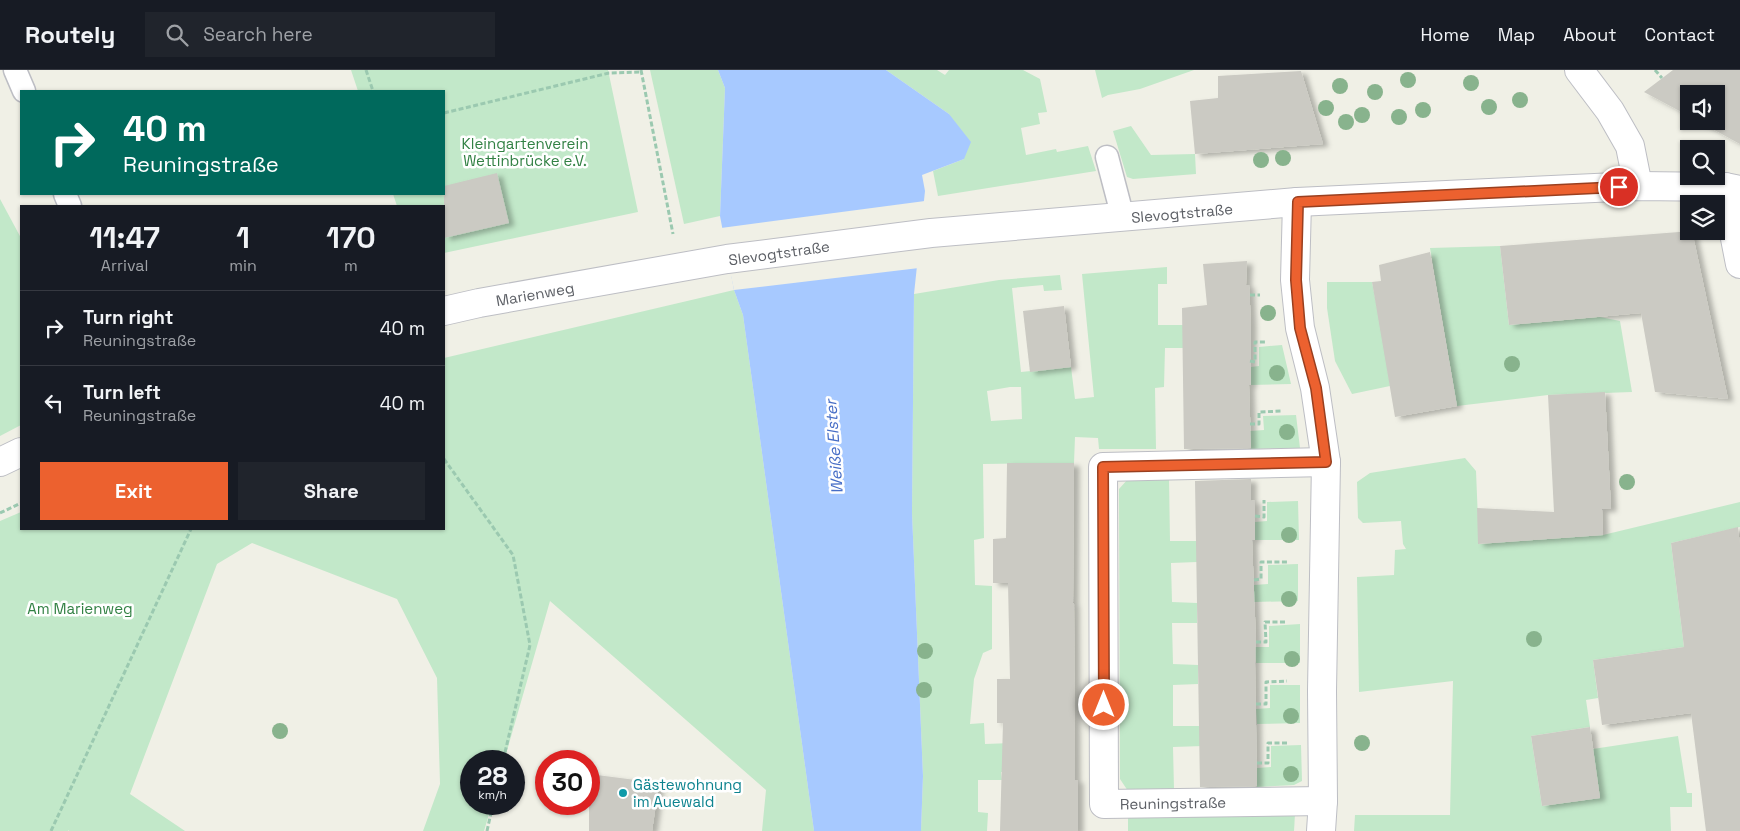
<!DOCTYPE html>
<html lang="en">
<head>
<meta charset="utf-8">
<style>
	:root { --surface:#171b24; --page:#20242c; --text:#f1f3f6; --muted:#9ea1a6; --line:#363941; --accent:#ec612f }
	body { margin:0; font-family:"Space Grotesk",sans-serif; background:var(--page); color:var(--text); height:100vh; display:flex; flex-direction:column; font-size:19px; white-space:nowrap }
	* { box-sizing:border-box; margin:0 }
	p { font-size:16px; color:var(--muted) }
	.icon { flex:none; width:28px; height:28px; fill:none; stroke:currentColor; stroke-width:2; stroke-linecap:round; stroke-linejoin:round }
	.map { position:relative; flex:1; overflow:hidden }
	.sheet { position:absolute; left:20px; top:135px; width:425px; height:325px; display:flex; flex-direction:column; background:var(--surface); border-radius:0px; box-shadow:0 1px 4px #0004 }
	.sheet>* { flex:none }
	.hud { position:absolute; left:20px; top:20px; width:425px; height:105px; border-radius:0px; box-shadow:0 1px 4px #0004; background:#00695c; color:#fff; overflow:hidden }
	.tools { position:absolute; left:1680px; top:15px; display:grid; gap:10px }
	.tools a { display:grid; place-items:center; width:45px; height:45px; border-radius:0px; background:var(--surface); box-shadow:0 1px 4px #0004; font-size:25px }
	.speed { position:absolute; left:460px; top:680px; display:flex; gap:10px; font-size:25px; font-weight:700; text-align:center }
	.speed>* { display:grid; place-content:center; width:65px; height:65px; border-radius:50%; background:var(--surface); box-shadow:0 1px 4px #0004; line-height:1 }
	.speed small { font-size:12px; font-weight:400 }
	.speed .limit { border:8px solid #d22; background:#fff; color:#111 }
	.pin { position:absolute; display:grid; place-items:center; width:42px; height:42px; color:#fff; margin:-21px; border:2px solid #fff; border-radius:50%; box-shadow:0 1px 5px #0007 }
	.me { position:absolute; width:55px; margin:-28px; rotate:0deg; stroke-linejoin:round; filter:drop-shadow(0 0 4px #0008) }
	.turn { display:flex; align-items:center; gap:18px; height:105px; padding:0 20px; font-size:22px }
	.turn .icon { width:65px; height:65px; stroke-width:2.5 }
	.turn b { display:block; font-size:35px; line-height:42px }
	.eta { display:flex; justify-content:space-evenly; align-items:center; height:85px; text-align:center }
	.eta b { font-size:30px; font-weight:600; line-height:35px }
	.primary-button { display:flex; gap:10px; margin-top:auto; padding:10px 20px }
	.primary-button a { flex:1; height:58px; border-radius:0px; background:var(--accent); color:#fff; font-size:20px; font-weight:600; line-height:58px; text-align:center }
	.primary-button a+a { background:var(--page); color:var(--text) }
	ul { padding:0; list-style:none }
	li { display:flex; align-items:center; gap:15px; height:75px; padding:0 20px; border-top:1px solid var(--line) }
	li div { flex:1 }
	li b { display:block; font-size:19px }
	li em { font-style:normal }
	header { display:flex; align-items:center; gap:30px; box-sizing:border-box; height:70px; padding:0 25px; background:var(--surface); border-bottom:1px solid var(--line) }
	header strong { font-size:24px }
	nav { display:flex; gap:28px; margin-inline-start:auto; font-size:18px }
	.search { width:350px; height:45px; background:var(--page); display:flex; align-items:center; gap:12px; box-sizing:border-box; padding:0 18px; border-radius:0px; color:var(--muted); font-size:19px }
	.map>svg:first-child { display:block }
	.green { fill:#c2e8c9; fill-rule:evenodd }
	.water { fill:#a7c9ff }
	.pier { fill:#f0f0e6 }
	.building { fill:#cbcac3; filter:url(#shadow) }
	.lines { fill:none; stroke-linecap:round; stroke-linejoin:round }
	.service-casing { stroke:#bdbec4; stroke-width:25 }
	.minor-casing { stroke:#bdbec4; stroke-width:30 }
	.path { stroke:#9bc9b0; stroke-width:3; stroke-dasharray:5 2.5; stroke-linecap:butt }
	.service { stroke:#fff; stroke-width:22 }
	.minor { stroke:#fff; stroke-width:28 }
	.tree { fill:#88b38d }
	.route-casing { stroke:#993f1f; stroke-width:12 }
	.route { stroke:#ec612f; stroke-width:9 }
	.culture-dot { fill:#0f9aa8; stroke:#fff; stroke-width:2 }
	.labels { text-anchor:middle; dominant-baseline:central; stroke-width:5; stroke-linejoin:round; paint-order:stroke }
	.park-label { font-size:15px; fill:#328144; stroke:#fff }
	.street-label { font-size:15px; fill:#5d6066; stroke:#fff }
	.culture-label { font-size:15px; fill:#0d838f; stroke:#fff; text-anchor:start }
	.water-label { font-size:16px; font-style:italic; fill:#466dc6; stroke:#fff }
</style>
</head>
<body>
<header>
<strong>Routely</strong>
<div class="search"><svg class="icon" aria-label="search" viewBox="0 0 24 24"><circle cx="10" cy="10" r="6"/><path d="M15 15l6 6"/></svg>Search here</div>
<nav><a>Home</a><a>Map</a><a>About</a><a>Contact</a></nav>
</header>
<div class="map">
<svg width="1740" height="761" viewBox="0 0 1740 761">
	<defs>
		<filter id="shadow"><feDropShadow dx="5.5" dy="3" stdDeviation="2.5" flood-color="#0004"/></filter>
	</defs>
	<rect width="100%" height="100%" fill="#f0f0e6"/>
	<g class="green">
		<polygon points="351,0 608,0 638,142 444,183 444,136 397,136 393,124 444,124 444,21 358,21"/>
		<polygon points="650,0 718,0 725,18 720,146 684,154"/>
		<polygon points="886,0 937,0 945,5 949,0 1023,0 1040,9 1047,42 1038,43 1040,54 1021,58 1026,85 1056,79 1057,82 1088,76 1096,101 938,126 933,101 964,89 949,44"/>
		<polygon points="1095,0 1194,0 1140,19 1108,25 1102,28"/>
		<polygon points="1131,56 1151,85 1195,84 1196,104 1133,109 1127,107 1113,61"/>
		<polygon points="0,129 21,168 21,355 0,366"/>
		<polygon points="1500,176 1509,255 1600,247 1620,251 1632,322 1548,325 1457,336 1430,178"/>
		<path d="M 1167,197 L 1167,214 L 1158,214 L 1158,255 L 1197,255 L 1197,278 L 1165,278 L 1164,317 L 1155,318 L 1156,379 L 1099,379 L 1098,368 L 1075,367 L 1074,393 L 983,394 L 984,468 L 974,470 L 975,515 L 992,516 L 992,579 L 983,583 L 974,609 L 970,654 L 984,653 L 985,674 L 1012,673 L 1038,702 L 1001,702 L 1002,710 L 978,710 L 978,742 L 988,743 L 987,761 L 921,761 L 923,706 L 912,443 L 914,224 L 999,210 L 1060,205 L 1062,220 L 1044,221 L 1043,215 L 1012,218 L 1021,302 L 1071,297 L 1075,329 L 1094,327 L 1082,204 ZM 1010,317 L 1021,317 L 1022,349 L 991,351 L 987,321 Z"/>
		<polygon points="1327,212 1372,212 1383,269 1390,316 1352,324 1335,291 1327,238"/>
		<polygon points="734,220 743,245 814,761 762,761 766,720 550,531 504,691 471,691 471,734 492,734 484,761 423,761 440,714 437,608 397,529 252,473 217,494 130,724 185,761 69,761 69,760 68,761 0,761 0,451 21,442 21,459 444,459 444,288"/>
		<polygon points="1282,275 1291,314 1251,315 1251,297 1259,296 1259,277"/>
		<polygon points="1296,345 1300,378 1251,379 1250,361 1264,360 1263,346"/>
		<polygon points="1465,388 1476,401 1479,474 1603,465 1740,432 1740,457 1671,473 1684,577 1593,590 1598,628 1586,630 1590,657 1531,666 1542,736 1600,728 1593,679 1678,666 1687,723 1692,723 1692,737 1670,737 1671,761 1354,761 1355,745 1450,745 1453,611 1359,622 1357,507 1394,505 1395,480 1406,479 1403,474 1401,451 1363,453 1358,448 1357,412 1370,403"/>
		<polygon points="1169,408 1170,471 1197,471 1197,492 1171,493 1172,532 1197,533 1197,553 1172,553 1173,594 1198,595 1198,614 1173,615 1173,656 1203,656 1203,676 1173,677 1174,719 1128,721 1120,709 1119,419 1128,409"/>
		<polygon points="1298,431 1299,470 1255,470 1255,452 1267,451 1267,432"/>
		<polygon points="1298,494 1298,531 1254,532 1254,515 1268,514 1268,495"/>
		<polygon points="1300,554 1300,593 1256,593 1255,577 1269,577 1269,556"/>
		<polygon points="1270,615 1300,615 1300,653 1257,654 1256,639 1270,638"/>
		<polygon points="1301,675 1302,711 1294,715 1257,717 1257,698 1271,697 1271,676"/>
		<polygon points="1295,744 1294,761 1128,761 1128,747"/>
	</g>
	<polygon class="water" points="718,0 886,0 949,44 971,72 964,89 922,105 925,121 914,224 912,443 923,706 921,761 814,761 743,245 734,220 720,146 725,18"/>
	<polygon class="pier" points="925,131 919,198 734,220 721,158"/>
	<g class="building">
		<polygon points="1673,0 1740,0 1740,74 1698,51 1716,51 1716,24 1689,24 1689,46 1644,22"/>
		<polygon points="1301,1 1323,74 1195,84 1190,31 1218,28 1218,6"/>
		<polygon points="497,103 509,153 444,168 444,116"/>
		<polygon points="1692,161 1728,329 1655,322 1641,243 1509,255 1500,176"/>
		<polygon points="1430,182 1457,336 1395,347 1372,212 1381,211 1379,195"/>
		<polygon points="1247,191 1246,215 1249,215 1251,254 1251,315 1249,315 1251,378 1184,379 1182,238 1207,235 1203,194"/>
		<polygon points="1064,236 1071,297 1030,302 1023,241"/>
		<polygon points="1605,322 1611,439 1602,439 1603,465 1478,474 1477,438 1554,442 1548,325"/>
		<polygon points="1007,393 1074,393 1073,533 1074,533 1075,710 1078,710 1078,761 1000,761 1003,653 997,653 997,609 1010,609 1008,513 993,513 993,469 1006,468"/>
		<polygon points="1251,409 1251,431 1255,430 1255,470 1252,470 1256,572 1255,593 1257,716 1200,717 1195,411"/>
		<polygon points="1738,457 1740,476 1740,761 1706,761 1691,643 1602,655 1593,590 1684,577 1671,473"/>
		<polygon points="1590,657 1600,728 1542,736 1531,666"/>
		<polygon points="589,704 659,713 652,761 589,761"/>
	</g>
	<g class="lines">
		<g class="service-casing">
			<g id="service">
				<polyline points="15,0 24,21"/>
				<polyline points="1107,87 1123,148"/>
				<polyline points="65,124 70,136"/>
			</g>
		</g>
		<g class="minor-casing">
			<g id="minor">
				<polyline points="1579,0 1610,41 1630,76 1638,116"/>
				<polyline points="1725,117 1740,194"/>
				<polyline points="1297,132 1295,210 1300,258 1315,318 1326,392 1322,621 1323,731 1321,761"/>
				<polyline points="444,241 479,233 727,189 931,163 1297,132 1638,116 1725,117 1740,120"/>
				<polyline points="0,392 21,382"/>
				<polyline points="1323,731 1104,734 1103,397 1326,392"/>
			</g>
		</g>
		<g class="path">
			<polyline points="366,0 373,21"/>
			<polyline points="641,0 673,164"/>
			<polyline points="1655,0 1662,8"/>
			<polyline points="444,43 609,3 642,2"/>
			<polyline points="1250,225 1260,225"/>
			<polyline points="1250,291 1255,292 1255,272 1267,272"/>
			<polyline points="1250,354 1259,354 1259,342 1283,341"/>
			<polyline points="444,389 513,485 530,575 503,691"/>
			<polyline points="0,443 21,433"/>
			<polyline points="1255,446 1264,447 1264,430"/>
			<polyline points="1254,510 1261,509 1261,492 1289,492"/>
			<polyline points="1256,572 1266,572 1265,552 1287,552"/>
			<polyline points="1256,634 1266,634 1266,612 1287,611"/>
			<polyline points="1257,693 1268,693 1268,673 1287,673"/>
			<polyline points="51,761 191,459"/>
			<polyline points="487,761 493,734"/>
		</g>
		<use href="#service" class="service"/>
		<use href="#minor" class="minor"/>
	</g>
	<g class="tree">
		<circle cx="1408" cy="10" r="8"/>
		<circle cx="1471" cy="13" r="8"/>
		<circle cx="1340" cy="16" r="8"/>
		<circle cx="1375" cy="22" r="8"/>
		<circle cx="1520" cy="30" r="8"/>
		<circle cx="1489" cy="37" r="8"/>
		<circle cx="1326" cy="38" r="8"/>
		<circle cx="1423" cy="40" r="8"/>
		<circle cx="1362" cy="45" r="8"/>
		<circle cx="1399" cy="47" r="8"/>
		<circle cx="1346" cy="52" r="8"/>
		<circle cx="1283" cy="88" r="8"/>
		<circle cx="1261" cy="90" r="8"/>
		<circle cx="1268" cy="243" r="8"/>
		<circle cx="1512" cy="294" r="8"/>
		<circle cx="1277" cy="303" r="8"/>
		<circle cx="1287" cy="362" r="8"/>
		<circle cx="1627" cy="412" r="8"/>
		<circle cx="1289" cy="465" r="8"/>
		<circle cx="1289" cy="529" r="8"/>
		<circle cx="1534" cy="569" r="8"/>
		<circle cx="925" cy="581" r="8"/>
		<circle cx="1292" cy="589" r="8"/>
		<circle cx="924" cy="620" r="8"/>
		<circle cx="1291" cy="646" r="8"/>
		<circle cx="280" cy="661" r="8"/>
		<circle cx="1362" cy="673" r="8"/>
		<circle cx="1291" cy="704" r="8"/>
	</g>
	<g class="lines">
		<g class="route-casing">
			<polyline id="route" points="1104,635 1103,397 1326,392 1316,318 1300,258 1296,210 1298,132 1619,117"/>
		</g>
		<use href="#route" class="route"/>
	</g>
	<circle class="culture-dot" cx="623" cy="723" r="5"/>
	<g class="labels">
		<g class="park-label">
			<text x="525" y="73">Kleingartenverein<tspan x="525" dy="17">Wettinbrücke e.V.</tspan></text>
			<text x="80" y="538">Am Marienweg</text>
		</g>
		<g class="street-label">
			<text transform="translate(1182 143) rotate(-5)">Slevogtstraße</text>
			<text transform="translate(779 183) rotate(-8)">Slevogtstraße</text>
			<text transform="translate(535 224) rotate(-10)">Marienweg</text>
			<text transform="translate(1173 733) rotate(-1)">Reuningstraße</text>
		</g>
		<g class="culture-label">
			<text x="633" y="714">Gästewohnung<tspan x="633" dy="17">im Auewald</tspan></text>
		</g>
		<g class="water-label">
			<text transform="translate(834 377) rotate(-94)">Weiße Elster</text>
		</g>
	</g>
</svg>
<div class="tools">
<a><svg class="icon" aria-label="sound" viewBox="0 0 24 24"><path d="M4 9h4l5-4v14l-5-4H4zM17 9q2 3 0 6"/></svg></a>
<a><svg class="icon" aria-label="search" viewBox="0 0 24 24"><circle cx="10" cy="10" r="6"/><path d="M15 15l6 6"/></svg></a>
<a><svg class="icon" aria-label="layers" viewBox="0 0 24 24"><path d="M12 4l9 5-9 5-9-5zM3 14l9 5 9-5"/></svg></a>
</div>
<div class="speed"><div>28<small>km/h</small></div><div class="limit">30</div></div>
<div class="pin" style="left:1619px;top:117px;background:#d93025"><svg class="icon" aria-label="arrive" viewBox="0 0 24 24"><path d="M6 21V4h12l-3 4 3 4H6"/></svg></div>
<svg class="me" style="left:1104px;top:635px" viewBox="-20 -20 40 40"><circle r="17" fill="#ec612f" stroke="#fff" stroke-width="3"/><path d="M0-11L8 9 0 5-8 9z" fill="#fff"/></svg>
<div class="hud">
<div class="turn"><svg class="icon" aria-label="right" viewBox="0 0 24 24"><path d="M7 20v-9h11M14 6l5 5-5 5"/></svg><div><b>40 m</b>Reuningstraße</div></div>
</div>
<section class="sheet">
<div class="eta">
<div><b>11:47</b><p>Arrival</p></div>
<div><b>1</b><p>min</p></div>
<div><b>170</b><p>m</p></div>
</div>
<ul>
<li><svg class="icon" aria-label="right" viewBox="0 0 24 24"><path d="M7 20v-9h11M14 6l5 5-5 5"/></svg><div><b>Turn right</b><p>Reuningstraße</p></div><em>40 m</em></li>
<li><svg class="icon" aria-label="left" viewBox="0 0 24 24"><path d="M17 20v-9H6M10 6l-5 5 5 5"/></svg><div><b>Turn left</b><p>Reuningstraße</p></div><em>40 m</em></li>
</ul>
<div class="primary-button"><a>Exit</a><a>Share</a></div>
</section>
</div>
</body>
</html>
